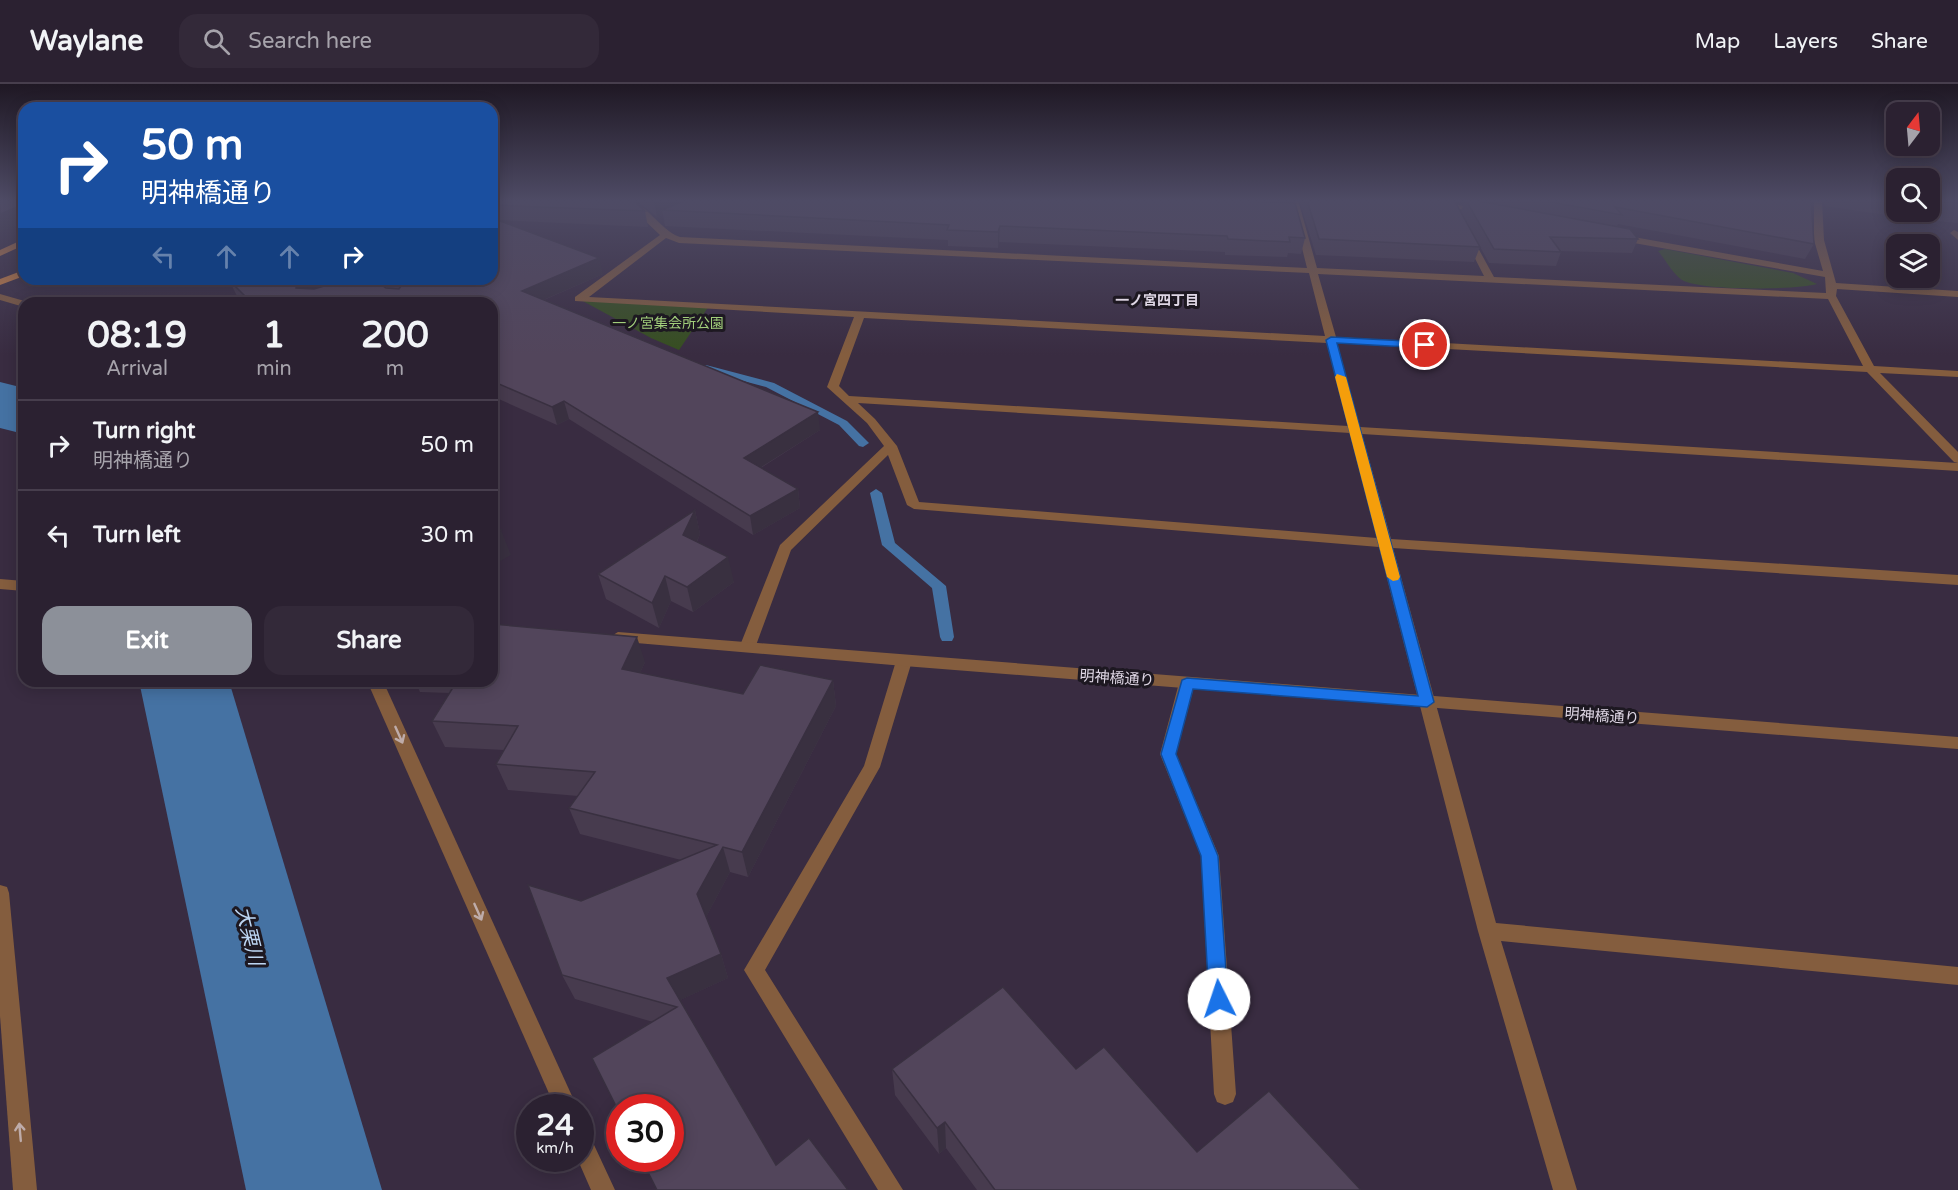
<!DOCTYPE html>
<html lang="en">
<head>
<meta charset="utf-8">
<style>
	:root { --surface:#2b2131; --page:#332939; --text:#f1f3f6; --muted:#a6a3ab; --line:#473e4d; --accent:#8c9099 }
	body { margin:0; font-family:"Varela Round","Noto Sans JP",sans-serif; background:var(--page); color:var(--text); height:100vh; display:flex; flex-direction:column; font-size:22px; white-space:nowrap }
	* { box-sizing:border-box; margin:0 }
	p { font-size:20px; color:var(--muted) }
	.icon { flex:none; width:33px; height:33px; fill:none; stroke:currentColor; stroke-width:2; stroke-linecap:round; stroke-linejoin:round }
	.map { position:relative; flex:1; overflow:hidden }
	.drawer { position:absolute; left:18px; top:213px; width:480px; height:390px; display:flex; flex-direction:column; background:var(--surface); border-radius:18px; box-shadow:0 3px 15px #0003,0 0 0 2px var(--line) }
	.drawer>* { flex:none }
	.top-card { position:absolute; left:18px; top:18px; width:480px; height:183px; border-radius:18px; box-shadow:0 3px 15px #0003,0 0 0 2px var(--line); background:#1a4fa0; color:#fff; overflow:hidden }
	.needle { width:39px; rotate:16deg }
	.controls { position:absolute; left:1886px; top:18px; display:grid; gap:12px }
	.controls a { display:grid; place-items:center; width:54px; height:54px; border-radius:12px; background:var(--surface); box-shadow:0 3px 15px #0003,0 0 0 2px var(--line); font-size:30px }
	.speed { position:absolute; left:516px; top:1010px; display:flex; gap:12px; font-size:30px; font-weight:700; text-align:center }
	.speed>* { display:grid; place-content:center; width:78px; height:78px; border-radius:50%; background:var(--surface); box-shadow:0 3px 15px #0003,0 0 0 2px var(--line); line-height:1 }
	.speed small { font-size:15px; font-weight:400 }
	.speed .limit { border:9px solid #d22; background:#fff; color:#111 }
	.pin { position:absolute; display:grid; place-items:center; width:51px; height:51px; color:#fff; margin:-26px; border:3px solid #fff; border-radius:50%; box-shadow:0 2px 6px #0007 }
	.me { position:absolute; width:66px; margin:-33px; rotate:356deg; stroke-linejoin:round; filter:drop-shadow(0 0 4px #0008) }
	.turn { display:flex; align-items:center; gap:21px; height:126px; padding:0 24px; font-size:27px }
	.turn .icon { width:78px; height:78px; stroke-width:2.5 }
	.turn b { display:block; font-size:42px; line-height:51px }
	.lanes { display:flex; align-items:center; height:57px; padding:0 24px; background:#0003; justify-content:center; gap:30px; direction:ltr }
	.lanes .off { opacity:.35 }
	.eta { display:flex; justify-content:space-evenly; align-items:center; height:102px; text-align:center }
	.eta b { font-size:36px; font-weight:800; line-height:42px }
	.cta { display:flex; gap:12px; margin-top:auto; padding:12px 24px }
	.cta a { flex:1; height:69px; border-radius:18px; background:var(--accent); color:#fff; font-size:24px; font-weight:800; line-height:69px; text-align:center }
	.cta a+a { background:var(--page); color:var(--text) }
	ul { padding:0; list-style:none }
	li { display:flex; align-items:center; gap:18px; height:90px; padding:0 24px; border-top:2px solid var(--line) }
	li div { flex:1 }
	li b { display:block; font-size:22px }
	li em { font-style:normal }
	header { display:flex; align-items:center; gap:36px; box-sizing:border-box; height:84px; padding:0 30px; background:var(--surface); border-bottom:2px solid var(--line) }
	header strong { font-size:28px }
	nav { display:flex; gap:33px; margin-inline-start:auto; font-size:21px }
	.search { width:420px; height:54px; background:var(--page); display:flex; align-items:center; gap:15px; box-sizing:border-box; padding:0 21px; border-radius:18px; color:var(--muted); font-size:22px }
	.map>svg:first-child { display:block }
	.green { fill:#364e1f }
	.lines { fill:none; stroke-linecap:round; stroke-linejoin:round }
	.stream { fill:#4572a3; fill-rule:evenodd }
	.river { fill:#4572a3; fill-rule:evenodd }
	.minor { fill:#845d3e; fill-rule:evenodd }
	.tertiary { fill:#845d3e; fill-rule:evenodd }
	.primary { fill:#d4843f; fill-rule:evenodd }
	.wall { fill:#473b4e }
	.shaded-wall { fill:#393040 }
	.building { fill:#52455b; stroke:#393040; stroke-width:1.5 }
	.oneway { stroke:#beacaa }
	.route { fill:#1a73e8; stroke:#114b97; stroke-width:1.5 }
	.slow { fill:#f59e0b }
	.labels { text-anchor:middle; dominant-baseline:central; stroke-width:6; stroke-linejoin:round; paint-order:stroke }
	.far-neighbourhood-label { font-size:14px; font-weight:bold; fill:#ded6e4; stroke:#1d1821 }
	.far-park-label { font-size:14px; fill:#a2cf7b; stroke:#1d1821 }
	.street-label { font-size:15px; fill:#ded6e4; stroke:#1d1821 }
	.near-water-label { font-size:20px; font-style:italic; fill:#bcd5f2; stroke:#1d1821 }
</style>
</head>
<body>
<header>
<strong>Waylane</strong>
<div class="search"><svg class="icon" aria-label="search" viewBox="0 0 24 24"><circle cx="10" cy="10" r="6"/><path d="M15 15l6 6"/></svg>Search here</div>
<nav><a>Map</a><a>Layers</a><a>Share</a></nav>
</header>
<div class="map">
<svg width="1958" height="1106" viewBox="0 0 1958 1106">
	<rect width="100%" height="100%" fill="#392c41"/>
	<g class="green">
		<path d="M 1665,165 L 1793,189 L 1817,200 C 1796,206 1700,207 1682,196 C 1673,190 1665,175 1658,167 Z"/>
		<polygon points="579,215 709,222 679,266 651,254"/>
	</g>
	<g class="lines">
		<g class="stream">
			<polygon points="706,281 774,299 847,337 869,359 863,363 859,362 839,341 766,303 702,286 702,282"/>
			<polygon points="876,405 882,409 895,459 946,502 954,553 952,557 942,557 940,553 932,504 882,461 870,409"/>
		</g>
		<g class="river">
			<polygon points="0,298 24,304 24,350 0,344"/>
			<polygon points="139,597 229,597 382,1106 246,1106"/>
		</g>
		<g class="minor">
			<path d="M 623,116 C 646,116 659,146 680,153 L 1307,184 L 1290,116 L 1298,116 L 1317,184 L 1484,192 L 1464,153 L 1468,150 L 1472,153 L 1494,193 L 1826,209 L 1825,193 L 1617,156 L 1613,153 L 1617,150 L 1823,187 L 1814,156 L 1814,116 L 1822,116 L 1824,156 L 1836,199 L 1958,207 L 1958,213 L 1837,205 L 1836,212 L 1874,282 L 1958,287 L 1958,293 L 1880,289 L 1958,368 L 1958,379 L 1954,378 L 1867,288 L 1337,259 L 1360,343 L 1958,379 L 1958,387 L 1362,350 L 1391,455 L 1958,491 L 1958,501 L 1393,464 L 1496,839 L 1958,883 L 1958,901 L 1501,857 L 1577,1106 L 1553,1106 L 1478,847 L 1379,463 L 914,425 L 907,421 L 888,371 L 791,466 L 755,564 L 752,568 L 742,568 L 739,564 L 780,461 L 884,362 L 867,339 L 827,303 L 854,233 L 575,217 L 575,213 L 660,151 ZM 666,154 L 679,159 L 1309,189 L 1325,252 L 589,213 ZM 1318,190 L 1828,215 L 1863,282 L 1336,253 ZM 864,234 L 1327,259 L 1348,342 L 849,312 L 839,302 ZM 858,319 L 1350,349 L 1377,454 L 919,418 L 897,362 L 875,335 Z"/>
			<polygon points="1419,116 1437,116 1486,127 1482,130"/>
			<polygon points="1954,146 1958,148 1958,156 1950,149"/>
			<polygon points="0,210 28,218 28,219 24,219 24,223 0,216"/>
			<polygon points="904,572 909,573 912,577 880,683 765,886 903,1106 878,1106 744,886 864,682 896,577 899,573"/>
			<polygon points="1187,593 1193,595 1195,599 1176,670 1219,772 1236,1010 1233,1018 1225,1021 1217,1018 1214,1010 1201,772 1160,670 1179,599 1181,595"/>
			<polygon points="367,597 383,597 577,1023 555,1023"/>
			<polygon points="0,801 7,803 9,809 37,1106 13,1106 0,932"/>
			<polygon points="580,1045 588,1048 615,1106 591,1106 577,1074 580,1074"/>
		</g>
		<g class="tertiary">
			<polygon points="0,495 24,497 24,507 0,505"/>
			<polygon points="618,548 1958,653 1958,665 904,582 613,557 610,553"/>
		</g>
		<g class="primary">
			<polygon points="24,155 24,161 0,172 0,166"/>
			<polygon points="24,186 24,192 0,201 0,195"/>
		</g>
	</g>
	<g class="wall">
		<polygon points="492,116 645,127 648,143 497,136 603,190 544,216 820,346 761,384 798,405 800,424 753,451 569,335 557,341 492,312 492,219 244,219 237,212 229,196 232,195 492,195"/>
		<polygon points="636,116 1292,116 1291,119 1305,154 1301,170 1288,169 1287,173 1225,171 1225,168 999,158 998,164 948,162 948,156 665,142 663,131 657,133"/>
		<polygon points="1299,116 1814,116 1812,120 1814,160 1805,175 1618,140 1617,142 1638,155 1632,169 1560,167 1561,168 1556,182 1489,179 1461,128 1464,118 1454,116 1480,163 1474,178 1316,171"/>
		<polygon points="1823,116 1896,116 1896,128 1929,128 1929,116 1958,116 1958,139 1913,135 1825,122"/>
		<polygon points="695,426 700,450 697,458 734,498 693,528 671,517 659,544 606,515 598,490"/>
		<polygon points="645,578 640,589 743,610 833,596 836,622 748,793 730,788 706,833 721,870 728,894 680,916 776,1081 848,1106 657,1106 653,938 575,915 562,891 581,817 681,776 580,750 569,724 578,712 508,706 496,680 504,666 445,663 432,637 450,609 420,608 415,597 492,597"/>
		<polygon points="892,985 1076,985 1197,1068 1361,1106 977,1106 946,1064 939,1070 895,1011"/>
	</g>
	<g class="shaded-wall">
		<polygon points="660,116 701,116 662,126 663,131 657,133 654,118"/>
		<polygon points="24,120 24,139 0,148 0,130"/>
		<polygon points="1000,142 999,158 998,164 998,148"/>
		<polygon points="599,174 603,190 527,223 522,207"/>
		<polygon points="315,195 374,195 374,196 304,217 296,204 297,200"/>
		<polygon points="564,317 569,335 557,341 552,323"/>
		<polygon points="818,328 820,346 747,392 744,374"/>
		<polygon points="798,405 800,424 753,451 750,432"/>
		<polygon points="695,426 700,450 689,476 683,451"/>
		<polygon points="501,446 511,471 492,482 492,452"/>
		<polygon points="728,473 734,498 693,528 687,503"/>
		<polygon points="665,492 671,517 659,544 652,519"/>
		<polygon points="637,553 645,578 630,611 622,585"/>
		<polygon points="833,596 836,622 748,793 742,768"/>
		<polygon points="723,763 730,788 705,835 697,810"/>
		<polygon points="721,870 728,894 676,918 667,894"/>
		<polygon points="945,1038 946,1064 939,1070 937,1044"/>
	</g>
	<g class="building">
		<polygon points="0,116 24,116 24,120 0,130"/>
		<polygon points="492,116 633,116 645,127 492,121"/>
		<polygon points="686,116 1226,116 1295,119 1305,154 1289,153 1290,158 1228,155 1227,152 1000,142 998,148 947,146 949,141 662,126"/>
		<polygon points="1307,116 1454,116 1480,163 1319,155"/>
		<polygon points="1466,116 1473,116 1630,145 1638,155 1550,153 1561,168 1494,165"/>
		<polygon points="1540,116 1811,116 1814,160 1615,123 1622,131"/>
		<polygon points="1929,116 1958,116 1958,119"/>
		<polygon points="492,134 599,174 522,207 818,328 744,374 798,405 750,432 564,317 552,323 492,297 492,219 252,219 229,196 232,195 315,195 297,200 296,204 314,205 348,195 373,195 386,204 399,205 401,202 390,195 492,195"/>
		<polygon points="695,426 683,451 728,473 687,503 665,492 652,519 598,490"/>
		<polygon points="492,441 501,446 492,452"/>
		<polygon points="492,540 637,553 622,585 743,610 760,581 833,596 742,768 723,763 697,810 721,870 667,894 776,1081 809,1054 848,1106 657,1106 641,1074 670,1074 670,1023 620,1023 620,1030 592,974 677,923 562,891 528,801 581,817 717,761 569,724 595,688 496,680 518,642 432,637 457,597 492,597"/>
		<polygon points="1003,903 1076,985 1104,963 1197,1068 1269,1007 1361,1106 995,1106 945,1038 937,1044 892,985"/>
	</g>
	<defs><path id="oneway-shaft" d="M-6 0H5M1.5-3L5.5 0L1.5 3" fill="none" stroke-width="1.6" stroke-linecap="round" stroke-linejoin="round" transform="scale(1.5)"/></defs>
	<g class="oneway">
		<use href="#oneway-shaft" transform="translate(399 651) rotate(66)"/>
		<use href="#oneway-shaft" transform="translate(478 828) rotate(66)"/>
		<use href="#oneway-shaft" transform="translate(20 1048) rotate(-95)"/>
	</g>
	<linearGradient id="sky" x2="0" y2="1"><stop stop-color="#1f1824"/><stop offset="0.43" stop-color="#4e4b65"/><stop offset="1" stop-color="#4e4b65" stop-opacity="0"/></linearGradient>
	<rect width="1958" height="271" fill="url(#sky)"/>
	<polygon class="route" points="1331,253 1425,258 1430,261 1425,264 1337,259 1434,618 1427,623 1193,605 1176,670 1218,772 1228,915 1225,921 1219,923 1212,921 1209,915 1201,772 1161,670 1182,596 1187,594 1418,612 1326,256"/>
	<polygon class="slow" points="1337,290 1346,293 1400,493 1398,496 1393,497 1387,493 1335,293"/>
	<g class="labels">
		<g class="far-neighbourhood-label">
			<text x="1157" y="216">一ノ宮四丁目</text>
		</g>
		<g class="far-park-label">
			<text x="668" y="239">一ノ宮集会所公園</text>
		</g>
		<g class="street-label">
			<text transform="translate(1117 594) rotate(4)">明神橋通り</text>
			<text transform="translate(1602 632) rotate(4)">明神橋通り</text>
		</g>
		<g class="near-water-label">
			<text transform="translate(249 852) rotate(76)">大栗川</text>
		</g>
	</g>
</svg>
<div class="controls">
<a><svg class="needle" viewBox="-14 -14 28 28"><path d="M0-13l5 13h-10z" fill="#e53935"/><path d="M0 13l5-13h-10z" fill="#a6a3ab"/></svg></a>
<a><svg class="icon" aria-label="search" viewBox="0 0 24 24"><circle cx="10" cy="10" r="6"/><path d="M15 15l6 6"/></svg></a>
<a><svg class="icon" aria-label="layers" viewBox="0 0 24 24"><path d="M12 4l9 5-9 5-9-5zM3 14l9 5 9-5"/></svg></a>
</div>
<div class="speed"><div>24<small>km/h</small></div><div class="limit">30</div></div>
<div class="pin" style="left:1425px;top:261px;background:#d93025"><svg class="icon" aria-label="arrive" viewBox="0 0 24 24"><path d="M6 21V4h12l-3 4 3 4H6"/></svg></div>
<svg class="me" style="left:1219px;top:915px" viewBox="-20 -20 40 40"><circle r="19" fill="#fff"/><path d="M0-13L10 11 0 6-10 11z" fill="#1a73e8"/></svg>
<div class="top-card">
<div class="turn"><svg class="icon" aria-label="right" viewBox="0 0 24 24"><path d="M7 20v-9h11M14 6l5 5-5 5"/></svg><div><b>50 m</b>明神橋通り</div></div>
<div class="lanes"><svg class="icon off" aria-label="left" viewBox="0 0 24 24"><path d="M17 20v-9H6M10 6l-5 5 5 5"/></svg><svg class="icon off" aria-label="ahead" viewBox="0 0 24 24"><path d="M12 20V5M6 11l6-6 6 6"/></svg><svg class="icon off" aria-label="ahead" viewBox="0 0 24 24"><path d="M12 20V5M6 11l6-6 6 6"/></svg><svg class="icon" aria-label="right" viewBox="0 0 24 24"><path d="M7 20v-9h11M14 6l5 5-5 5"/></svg></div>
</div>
<section class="drawer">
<div class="eta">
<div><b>08:19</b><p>Arrival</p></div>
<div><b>1</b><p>min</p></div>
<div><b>200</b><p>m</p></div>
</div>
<ul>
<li><svg class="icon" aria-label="right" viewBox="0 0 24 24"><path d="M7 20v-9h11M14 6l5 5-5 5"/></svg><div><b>Turn right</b><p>明神橋通り</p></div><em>50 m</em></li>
<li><svg class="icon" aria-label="left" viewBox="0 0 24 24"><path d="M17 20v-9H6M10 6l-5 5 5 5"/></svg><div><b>Turn left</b></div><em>30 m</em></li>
</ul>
<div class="cta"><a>Exit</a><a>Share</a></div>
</section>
</div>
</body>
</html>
